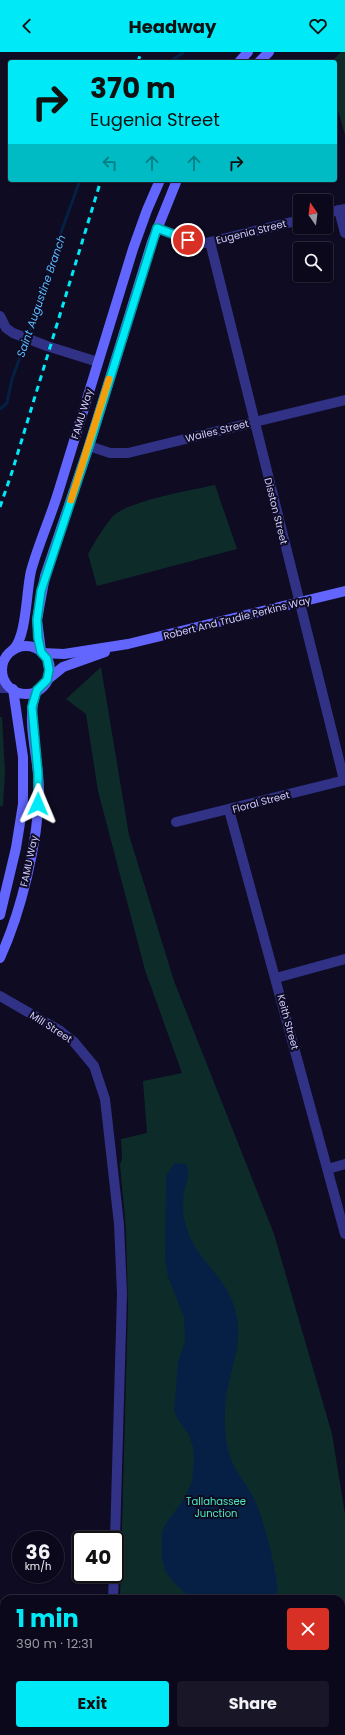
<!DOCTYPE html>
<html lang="en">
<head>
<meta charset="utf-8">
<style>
	:root { --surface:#0a081a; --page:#181627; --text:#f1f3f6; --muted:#999aa2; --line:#2a2939; --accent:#00e9f6 }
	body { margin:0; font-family:Poppins,sans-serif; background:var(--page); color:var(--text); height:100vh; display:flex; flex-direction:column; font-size:15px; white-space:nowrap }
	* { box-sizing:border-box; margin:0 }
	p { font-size:13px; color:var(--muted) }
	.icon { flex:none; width:22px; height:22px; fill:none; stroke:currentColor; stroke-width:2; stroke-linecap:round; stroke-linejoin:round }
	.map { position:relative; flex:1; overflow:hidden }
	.sheet { position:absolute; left:0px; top:1543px; width:345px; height:140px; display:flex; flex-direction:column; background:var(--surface); border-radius:12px 12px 0 0; box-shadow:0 1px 3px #0004,0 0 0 1px var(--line) }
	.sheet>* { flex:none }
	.banner { position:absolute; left:8px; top:8px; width:329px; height:122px; border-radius:4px; box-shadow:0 1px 3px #0004,0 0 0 1px var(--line); background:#00e9f6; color:#111; overflow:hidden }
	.needle { width:26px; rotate:346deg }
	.controls { position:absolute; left:293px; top:142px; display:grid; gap:8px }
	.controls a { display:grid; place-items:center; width:40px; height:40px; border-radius:4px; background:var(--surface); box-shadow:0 1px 3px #0004,0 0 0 1px var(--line); font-size:20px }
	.speed { position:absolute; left:12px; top:1479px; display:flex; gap:8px; font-size:20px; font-weight:700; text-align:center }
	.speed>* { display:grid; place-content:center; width:52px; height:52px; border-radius:50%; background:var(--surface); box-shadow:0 1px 3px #0004,0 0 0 1px var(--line); line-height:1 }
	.speed small { font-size:10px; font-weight:400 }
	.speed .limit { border:2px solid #111; border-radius:6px; background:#fff; color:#111 }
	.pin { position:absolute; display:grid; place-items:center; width:34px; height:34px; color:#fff; margin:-17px; border:2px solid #fff; border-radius:50%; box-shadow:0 1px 4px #0007 }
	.me { position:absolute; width:44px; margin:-22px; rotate:1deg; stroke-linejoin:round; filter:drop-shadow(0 0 3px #0008) }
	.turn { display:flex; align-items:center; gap:14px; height:84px; padding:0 16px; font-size:18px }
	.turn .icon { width:52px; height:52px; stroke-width:2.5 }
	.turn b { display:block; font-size:28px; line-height:34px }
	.lanes { display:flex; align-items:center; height:38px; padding:0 16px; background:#0003; justify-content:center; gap:20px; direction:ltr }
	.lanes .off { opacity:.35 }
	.round { display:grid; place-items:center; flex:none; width:42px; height:42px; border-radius:4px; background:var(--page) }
	.head { display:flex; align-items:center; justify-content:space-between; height:68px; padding:0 16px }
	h1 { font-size:24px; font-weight:700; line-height:30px; color:var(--accent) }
	.cta { display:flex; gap:8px; margin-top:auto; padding:8px 16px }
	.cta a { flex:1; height:46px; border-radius:4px; background:var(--accent); color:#111; font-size:16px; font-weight:700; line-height:46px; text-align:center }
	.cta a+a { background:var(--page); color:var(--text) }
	header { display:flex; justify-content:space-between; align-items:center; height:52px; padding:0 16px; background:var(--accent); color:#111; font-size:18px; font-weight:700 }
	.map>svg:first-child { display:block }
	.green { fill:#0d2c29 }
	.water { fill:#062045 }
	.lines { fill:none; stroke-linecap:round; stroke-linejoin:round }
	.stream { stroke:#062045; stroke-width:3 }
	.street { stroke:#313286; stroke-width:10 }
	.secondary { stroke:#6266ff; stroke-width:10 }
	.rail { stroke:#00e9f6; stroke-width:3; stroke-dasharray:6 5; stroke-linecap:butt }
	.route-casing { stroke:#0097a0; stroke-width:10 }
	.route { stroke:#00e9f6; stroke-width:7 }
	.slow { stroke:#f59e0b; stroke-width:7 }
	.labels { text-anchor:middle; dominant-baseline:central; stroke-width:4; stroke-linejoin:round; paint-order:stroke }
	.street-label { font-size:10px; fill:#cfcbff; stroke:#0e0b22 }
	.park-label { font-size:10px; fill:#4bebbb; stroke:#0e0b22 }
	.water-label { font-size:11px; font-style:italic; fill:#59baff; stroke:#0e0b22 }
</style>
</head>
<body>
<header><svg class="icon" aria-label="back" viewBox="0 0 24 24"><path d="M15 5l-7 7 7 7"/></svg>Headway<svg class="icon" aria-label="heart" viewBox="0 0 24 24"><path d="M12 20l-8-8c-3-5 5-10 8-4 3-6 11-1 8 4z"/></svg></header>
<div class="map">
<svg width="345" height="1683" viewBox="0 0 345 1683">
	<rect width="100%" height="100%" fill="#0e0b22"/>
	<g class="green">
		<polygon points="341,0 345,0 345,83 335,48 335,10 331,10"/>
		<path d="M 215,433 L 237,497 L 97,534 L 88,502 C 95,489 103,476 113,464 C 128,449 192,438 215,433 Z"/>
		<polygon points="101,615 129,783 174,929 274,1182 332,1382 345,1462 345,1659 341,1660 341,1547 120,1547 128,1254 126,1177 120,1113 122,1106 121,1087 147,1081 143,1029 182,1021 145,918 98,739 86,662 66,647"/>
		<polygon points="0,665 2,665 5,720 3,754 0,754"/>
	</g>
	<path class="water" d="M 175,1111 L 186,1112 C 191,1125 186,1129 184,1141 C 182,1153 183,1165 187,1177 C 200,1216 234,1226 238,1274 C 240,1296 231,1318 227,1339 C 224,1358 224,1379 228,1397 C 232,1418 249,1433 257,1453 C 266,1477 275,1513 278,1538 L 272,1547 L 198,1547 L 185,1541 L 173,1530 L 165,1519 L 162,1506 L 162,1480 L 166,1471 L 185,1446 L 192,1429 L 194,1409 L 193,1395 L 189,1383 L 178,1368 L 174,1359 L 178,1310 L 185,1289 L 184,1265 L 168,1225 L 165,1207 L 166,1127 L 167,1122 Z"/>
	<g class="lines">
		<g class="stream">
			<polyline points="169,10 183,1"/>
			<polyline points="0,357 7,351 12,327 41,248 59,186 80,128"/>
			<polyline points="0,1570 4,1578"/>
			<polyline points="35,1679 36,1683"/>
		</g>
		<g class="street">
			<polyline points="339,158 345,181"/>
			<polyline points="326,161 345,157"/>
			<polyline points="157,176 188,188 206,191 300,168"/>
			<polyline points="210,190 344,728"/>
			<polyline points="0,264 6,276 13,281 47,294 98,310"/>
			<polyline points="89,394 110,401 128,401 345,348"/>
			<polyline points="0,614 3,610"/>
			<polyline points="0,636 10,636"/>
			<polyline points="229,758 345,1182"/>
			<polyline points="176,770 345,728"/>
			<polyline points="276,926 345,907"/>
			<polyline points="0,944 59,978 74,990 94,1014 105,1047 119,1172 122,1242 115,1488"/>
			<polyline points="328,1117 345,1112"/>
			<polyline points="113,1547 114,1522"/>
			<polyline points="111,1683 111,1679"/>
		</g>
		<g class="secondary">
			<polyline points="239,10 248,0"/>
			<polyline points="259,10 269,0"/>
			<circle cx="26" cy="618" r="24"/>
			<path d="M 13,598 C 27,584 26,540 31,519 C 38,493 50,467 58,441 C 83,360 108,278 133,197 L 147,158 L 160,128"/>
			<polyline points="41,599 37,568 45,524 89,394 152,190 177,128"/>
			<polyline points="42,601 64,602 128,592 345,539"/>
			<polyline points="47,628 63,615 105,600"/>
			<polyline points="0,863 16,796 23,752 23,705 13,637"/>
			<path d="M 0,906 C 21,860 38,791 39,740 C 40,708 24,668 37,638"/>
			<polyline points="341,1671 345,1670"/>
			<polyline points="303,1683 315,1679"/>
		</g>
		<g class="rail">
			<polyline points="138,10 141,0"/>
			<polyline points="0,455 12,420 101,128"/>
		</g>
	</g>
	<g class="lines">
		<g class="route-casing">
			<polyline id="route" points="38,752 38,721 32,655 37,638 47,628 49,618 47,607 41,600 38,586 37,568 41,539 89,394 157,176 188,188"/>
		</g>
		<use href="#route" class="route"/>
		<polyline class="slow" points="71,448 109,327"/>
	</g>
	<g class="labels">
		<g class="street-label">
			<text transform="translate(251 180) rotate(-14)">Eugenia Street</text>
			<text transform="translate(82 362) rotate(-73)">FAMU Way</text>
			<text transform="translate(217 379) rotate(-14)">Wailes Street</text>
			<text transform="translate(276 459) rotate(76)">Disston Street</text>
			<text transform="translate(237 566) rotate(-14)">Robert And Trudie Perkins Way</text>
			<text transform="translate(261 750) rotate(-15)">Floral Street</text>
			<text transform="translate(29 809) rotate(-78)">FAMU Way</text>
			<text transform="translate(288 970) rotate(75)">Keith Street</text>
			<text transform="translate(51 975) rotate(33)">Mill Street</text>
		</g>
		<g class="park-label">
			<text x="216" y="1449">Tallahassee<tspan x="216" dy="12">Junction</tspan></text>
		</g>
		<g class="water-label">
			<text transform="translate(41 244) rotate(-71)">Saint Augustine Branch</text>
		</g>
	</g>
</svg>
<div class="controls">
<a><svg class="needle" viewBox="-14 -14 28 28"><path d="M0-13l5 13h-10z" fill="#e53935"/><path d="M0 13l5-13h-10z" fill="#999aa2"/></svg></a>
<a><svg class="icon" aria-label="search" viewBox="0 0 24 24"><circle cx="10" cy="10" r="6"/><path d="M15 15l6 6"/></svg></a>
</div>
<div class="speed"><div>36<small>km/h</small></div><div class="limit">40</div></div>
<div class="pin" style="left:188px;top:188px;background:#d93025"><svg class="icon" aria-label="arrive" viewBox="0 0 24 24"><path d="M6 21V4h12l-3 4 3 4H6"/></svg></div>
<svg class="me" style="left:38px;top:752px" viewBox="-20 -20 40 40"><path d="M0-17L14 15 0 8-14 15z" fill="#00e9f6" stroke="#fff" stroke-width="4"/></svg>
<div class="banner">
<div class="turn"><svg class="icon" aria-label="right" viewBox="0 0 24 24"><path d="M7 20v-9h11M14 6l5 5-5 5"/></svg><div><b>370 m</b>Eugenia Street</div></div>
<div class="lanes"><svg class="icon off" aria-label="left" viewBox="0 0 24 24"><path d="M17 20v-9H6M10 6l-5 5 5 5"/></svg><svg class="icon off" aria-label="ahead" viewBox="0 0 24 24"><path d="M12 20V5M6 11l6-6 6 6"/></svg><svg class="icon off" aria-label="ahead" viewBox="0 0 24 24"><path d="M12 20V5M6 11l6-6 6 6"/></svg><svg class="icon" aria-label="right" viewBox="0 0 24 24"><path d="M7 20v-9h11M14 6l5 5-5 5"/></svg></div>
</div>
<section class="sheet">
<div class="head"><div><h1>1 min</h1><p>390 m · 12:31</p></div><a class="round" style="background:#d93025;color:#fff"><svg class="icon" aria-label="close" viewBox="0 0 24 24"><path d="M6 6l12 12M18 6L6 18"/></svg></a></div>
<div class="cta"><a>Exit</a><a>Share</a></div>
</section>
</div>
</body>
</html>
